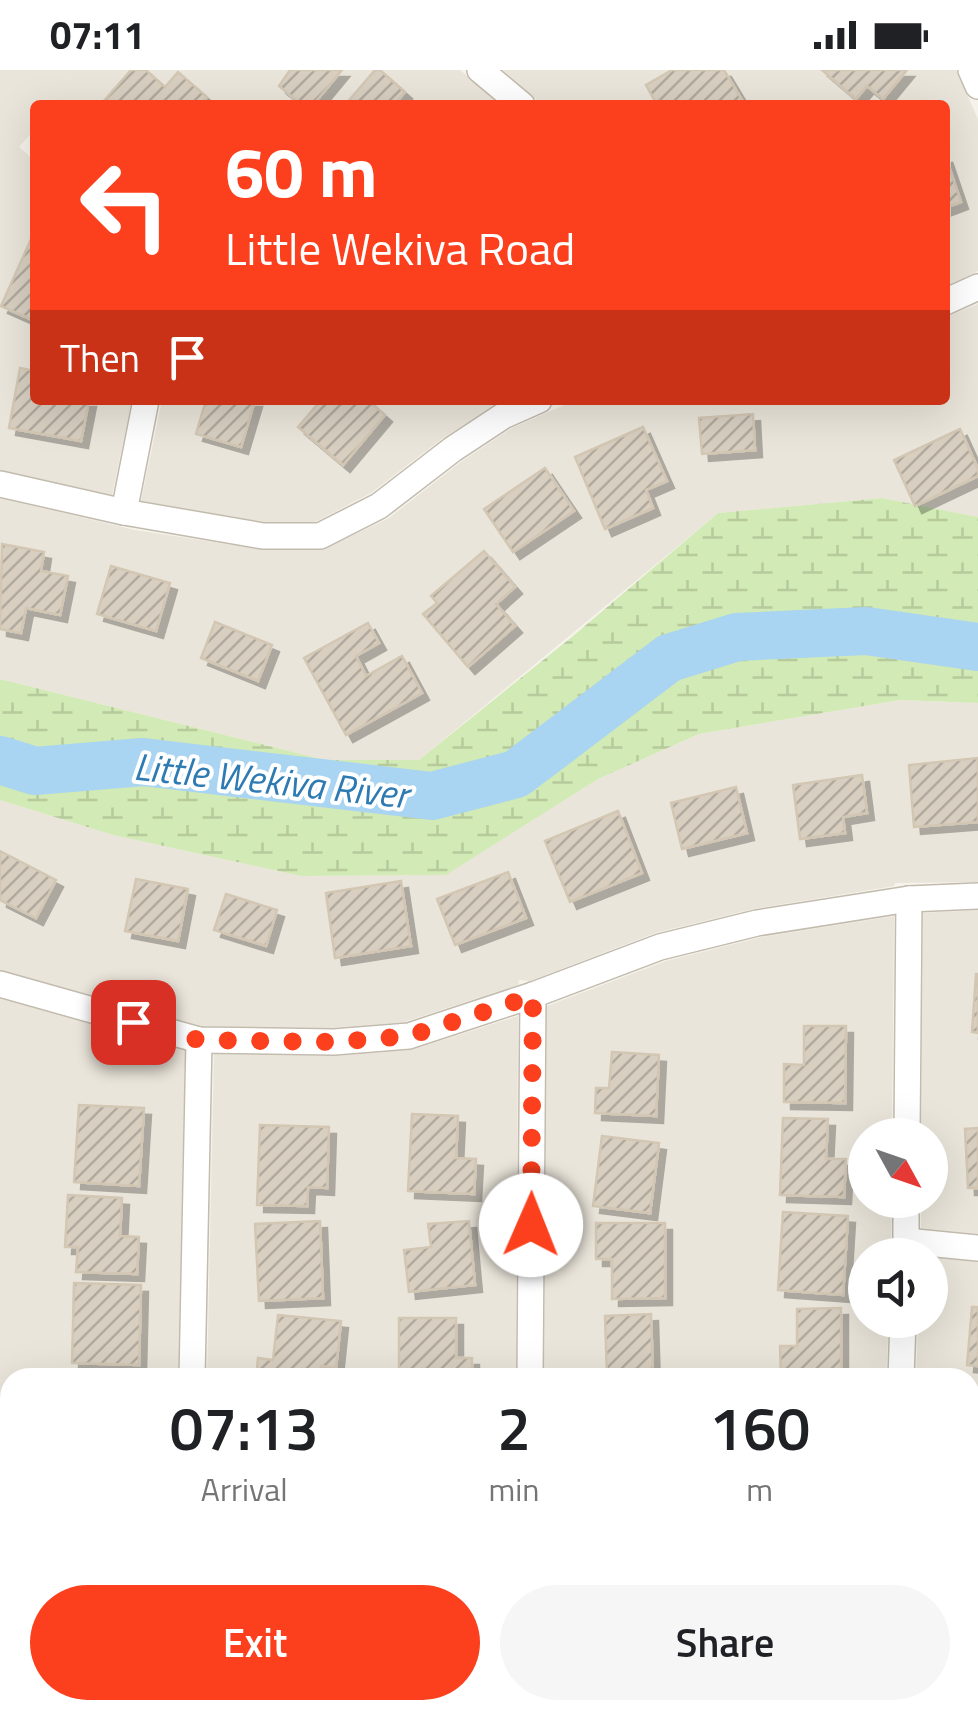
<!DOCTYPE html>
<html lang="en">
<head>
<meta charset="utf-8">
<style>
	:root { --surface:#fff; --page:#f6f6f6; --text:#202124; --muted:#757577; --accent:#fc3f1d }
	body { margin:0; font-family:"Titillium Web",sans-serif; background:var(--page); color:var(--text); height:100vh; display:flex; flex-direction:column; font-size:38px; white-space:nowrap }
	* { box-sizing:border-box; margin:0 }
	p { font-size:32px; color:var(--muted) }
	.icon { flex:none; width:55px; height:55px; fill:none; stroke:currentColor; stroke-width:2; stroke-linecap:round; stroke-linejoin:round }
	.map { position:relative; flex:1; overflow:hidden }
	.side { position:absolute; left:0px; top:1298px; width:980px; height:352px; display:flex; flex-direction:column; background:var(--surface); border-radius:30px 30px 0 0; box-shadow:0 10px 40px #0002 }
	.side>* { flex:none }
	.banner { position:absolute; left:30px; top:30px; width:920px; height:305px; border-radius:10px; box-shadow:0 10px 40px #0002; background:#fc3f1d; color:#fff; overflow:hidden }
	.needle { width:65px; rotate:130deg }
	.buttons { position:absolute; left:848px; top:1048px; display:grid; gap:20px }
	.buttons a { display:grid; place-items:center; width:100px; height:100px; border-radius:50%; background:var(--surface); box-shadow:0 10px 40px #0002; font-size:50px }
	.pin { position:absolute; display:grid; place-items:center; width:85px; height:85px; color:#fff; margin:-42px; border-radius:20px; box-shadow:0 5px 15px #0006 }
	.me { position:absolute; width:110px; margin:-55px; rotate:1deg; stroke-linejoin:round; filter:drop-shadow(0 0 8px #0008) }
	.turn { display:flex; align-items:center; gap:35px; height:210px; padding:0 30px; font-size:45px }
	.turn .icon { width:130px; height:130px; stroke-width:2.5 }
	.turn b { display:block; font-size:70px; line-height:85px }
	.then { display:flex; align-items:center; height:95px; padding:0 30px; background:#0003; gap:20px; font-size:38px }
	.eta { display:flex; justify-content:space-evenly; align-items:center; height:170px; text-align:center }
	.eta b { font-size:60px; font-weight:600; line-height:70px }
	.action { display:flex; gap:20px; margin-top:auto; padding:20px 30px }
	.action a { flex:1; height:115px; border-radius:60px; background:var(--accent); color:#fff; font-size:40px; font-weight:600; line-height:115px; text-align:center }
	.action a+a { background:var(--page); color:var(--text) }
	.status { display:flex; justify-content:space-between; align-items:center; height:70px; padding:0 50px; background:var(--surface); direction:ltr }
	.status svg { height:28px; fill:currentColor }
	.map>svg:first-child { display:block }
	.residential { fill:#eae5da }
	.wetland { fill:url(#wetland-marsh) }
	.lines { fill:none; stroke-linecap:round; stroke-linejoin:round }
	.river { stroke:#a9d4f2; stroke-width:48 }
	.building { fill:url(#building-hatch); stroke:#d3c7b4; stroke-width:2.5; filter:url(#shadow) }
	.minor-casing { stroke:#c2bbae; stroke-width:28 }
	.minor { stroke:#fff; stroke-width:25 }
	.route { stroke:#fc3f1d; stroke-width:18; stroke-dasharray:0 32.4 }
	.labels { text-anchor:middle; dominant-baseline:central; stroke-width:8; stroke-linejoin:round; paint-order:stroke }
	.water-label { font-size:38px; font-style:italic; fill:#2e7ab2; stroke:#fff }
</style>
</head>
<body>
<div class="status"><b>07:11</b><svg viewBox="0 0 49 12"><path d="M0 12V9h3v3zM5 12V6h3v6zM10 12V3h3v9zM15 12V0h3v12zM26 1h20v11H26zM47 4h2v5h-2z"/></svg></div>
<div class="map">
<svg width="978" height="1649" viewBox="0 0 978 1649">
	<defs>
		<pattern id="wetland-marsh" width="20" height="14" patternUnits="userSpaceOnUse" patternTransform="scale(2.5)"><rect width="20" height="14" fill="#d2eab5"/><path d="M1 5h8M5 5V1M11 12h8M15 12V8" fill="none" stroke="#b6ca9c"/></pattern>
		<pattern id="building-hatch" width="6" height="6" patternUnits="userSpaceOnUse" patternTransform="scale(2.5)"><rect width="6" height="6" fill="#d8cfc1"/><path d="M-1 1l2-2M0 6l6-6M5 7l2-2" fill="none" stroke="#b1aa9e"/></pattern>
		<filter id="shadow"><feDropShadow dx="7" dy="7" stdDeviation="0" flood-color="#0004"/></filter>
	</defs>
	<rect width="100%" height="100%" fill="#f6f3ec"/>
	<g class="residential">
		<polygon points="0,0 460,0 502,35 35,35 35,59 19,77 35,91 35,330 132,330 112,425 0,400"/>
		<polygon points="501,0 956,0 978,49 978,201 945,217 945,35 543,35"/>
		<polygon points="978,234 978,447 882,428 718,443 419,690 325,690 0,609 0,428 135,460 265,480 322,480 389,448 462,391 512,358 576,330 945,330 945,247"/>
		<polygon points="162,330 503,330 443,368 371,423 315,452 262,452 141,431"/>
		<polygon points="900,630 978,633 978,812 895,813 894,816 753,839 655,863 530,911 519,910 518,915 404,952 331,958 200,956 0,900 0,730 113,765 301,806 445,805 598,709 699,664"/>
		<polygon points="978,840 978,1164 921,1158 921,1130 930,1130 930,1065 921,1065 923,843"/>
		<polygon points="894,846 892,1065 865,1065 865,1130 892,1130 891,1185 865,1185 865,1250 889,1250 886,1307 544,1308 547,936 666,891 762,867"/>
		<polygon points="0,928 185,980 178,1307 10,1308 10,1640 817,1640 814,1649 0,1649"/>
		<polygon points="518,946 516,1307 207,1308 214,984 335,986 412,980"/>
		<polygon points="930,1187 978,1192 978,1549 970,1547 970,1308 916,1308 918,1250 930,1250"/>
		<polygon points="970,1575 978,1577 978,1649 845,1649 848,1640 970,1640"/>
	</g>
	<polygon class="wetland" points="882,428 978,447 978,633 900,630 699,664 598,709 446,805 301,806 113,765 0,730 0,609 325,690 419,690 573,566 718,443"/>
	<g class="lines">
		<polyline class="river" points="0,690 35,701 143,692 432,726 516,704 669,588 737,567 866,561 978,577"/>
	</g>
	<g class="building">
		<polygon points="131,0 146,0 165,17 178,2 207,27 200,35 106,35 103,32"/>
		<polygon points="290,0 342,0 313,35 302,35 279,16"/>
		<polygon points="375,0 380,0 405,22 394,35 345,35"/>
		<polygon points="672,0 724,0 745,35 657,35 646,15"/>
		<polygon points="822,0 907,0 883,29 867,16 856,29"/>
		<polygon points="945,85 961,132 945,138"/>
		<polygon points="32,167 35,168 35,251 1,236"/>
		<polygon points="20,298 35,301 35,330 89,330 81,371 9,358"/>
		<polygon points="206,330 255,330 241,377 196,364"/>
		<polygon points="321,330 368,330 385,345 343,395 298,357"/>
		<polygon points="753,344 755,380 702,384 699,348"/>
		<polygon points="643,357 667,411 646,420 653,438 605,459 575,387"/>
		<polygon points="960,359 978,399 978,406 915,436 894,390"/>
		<polygon points="545,398 574,441 513,482 484,439"/>
		<polygon points="2,474 44,482 41,501 68,506 60,545 26,538 21,563 0,559"/>
		<polygon points="484,481 515,517 496,534 515,556 468,597 423,544 437,533 431,526"/>
		<polygon points="111,496 170,513 156,561 97,544"/>
		<polygon points="215,552 272,575 258,611 201,588"/>
		<polygon points="368,553 379,573 356,586 366,606 402,586 422,623 346,665 304,588"/>
		<polygon points="978,688 978,752 914,757 909,695"/>
		<polygon points="862,705 867,743 843,747 845,763 800,769 793,715"/>
		<polygon points="736,717 747,763 682,779 671,733"/>
		<polygon points="618,741 642,803 570,832 545,771"/>
		<polygon points="0,781 56,810 36,848 0,830"/>
		<polygon points="508,802 526,848 455,875 437,829"/>
		<polygon points="136,809 188,819 178,871 125,861"/>
		<polygon points="401,811 411,876 335,888 326,823"/>
		<polygon points="226,824 277,840 266,876 214,860"/>
		<polygon points="976,904 978,904 978,963 972,962"/>
		<polygon points="804,956 846,956 845,1033 784,1032 784,994 804,995"/>
		<polygon points="612,982 659,985 656,1046 595,1043 596,1018 609,1018"/>
		<polygon points="79,1035 144,1038 139,1116 74,1112"/>
		<polygon points="412,1044 458,1046 456,1088 476,1089 474,1124 408,1121"/>
		<polygon points="783,1048 828,1049 826,1089 846,1089 844,1127 780,1125"/>
		<polygon points="260,1055 329,1057 327,1118 308,1117 307,1136 257,1135"/>
		<polygon points="978,1058 978,1118 968,1118 965,1059"/>
		<polygon points="602,1066 659,1073 650,1143 593,1136"/>
		<polygon points="68,1125 122,1128 120,1166 139,1167 137,1204 76,1202 78,1177 65,1177"/>
		<polygon points="783,1142 848,1146 843,1225 778,1220"/>
		<polygon points="320,1151 323,1228 259,1231 255,1154"/>
		<polygon points="469,1151 475,1215 409,1222 404,1180 431,1177 428,1154"/>
		<polygon points="596,1153 665,1153 665,1228 612,1229 612,1189 596,1189"/>
		<polygon points="74,1213 141,1215 139,1295 72,1293"/>
		<polygon points="972,1237 978,1237 978,1296 967,1295"/>
		<polygon points="841,1238 841,1308 781,1308 780,1276 797,1276 797,1239"/>
		<polygon points="651,1244 653,1308 607,1308 605,1246"/>
		<polygon points="278,1245 341,1251 336,1298 321,1296 320,1308 256,1308 258,1288 273,1290"/>
		<polygon points="399,1248 456,1248 456,1288 472,1288 472,1308 399,1308"/>
		<polygon points="970,1435 978,1437 978,1505 970,1503"/>
		<polygon points="970,1625 975,1626 967,1649 886,1649 889,1640 970,1640"/>
		<polygon points="686,1640 770,1640 767,1649 683,1649"/>
	</g>
	<g class="lines">
		<g class="minor-casing">
			<g id="minor">
				<polyline points="480,0 522,35"/>
				<polyline points="971,0 978,16"/>
				<polyline points="945,232 978,217"/>
				<polyline points="0,414 124,442 263,466 320,466 379,436 453,379 503,346 539,330"/>
				<polyline points="124,442 146,330"/>
				<polyline points="0,914 199,970 334,972 409,966 533,925 660,877 757,853 909,829 978,826"/>
				<polyline points="907,1065 909,829"/>
				<polyline points="906,1171 978,1178"/>
				<polyline points="906,1185 906,1130"/>
				<polyline points="192,1308 199,970"/>
				<polyline points="530,1308 533,925"/>
				<polyline points="901,1308 903,1250"/>
				<polyline points="970,1561 978,1563"/>
				<polyline points="830,1649 832,1640"/>
			</g>
		</g>
		<use href="#minor" class="minor"/>
	</g>
	<g class="lines">
		<polyline class="route" points="133,952 199,970 334,972 409,966 533,926 531,1155"/>
	</g>
	<g class="labels">
		<g class="water-label">
			<text transform="translate(271 710) rotate(6)">Little Wekiva River</text>
		</g>
	</g>
</svg>
<div class="buttons">
<a><svg class="needle" viewBox="-14 -14 28 28"><path d="M0-13l5 13h-10z" fill="#e53935"/><path d="M0 13l5-13h-10z" fill="#757577"/></svg></a>
<a><svg class="icon" aria-label="sound" viewBox="0 0 24 24"><path d="M4 9h4l5-4v14l-5-4H4zM17 9q2 3 0 6"/></svg></a>
</div>
<div class="pin" style="left:133px;top:952px;background:#d93025"><svg class="icon" aria-label="arrive" viewBox="0 0 24 24"><path d="M6 21V4h12l-3 4 3 4H6"/></svg></div>
<svg class="me" style="left:531px;top:1155px" viewBox="-20 -20 40 40"><circle r="19" fill="#fff"/><path d="M0-13L10 11 0 6-10 11z" fill="#fc3f1d"/></svg>
<div class="banner">
<div class="turn"><svg class="icon" aria-label="left" viewBox="0 0 24 24"><path d="M17 20v-9H6M10 6l-5 5 5 5"/></svg><div><b>60 m</b>Little Wekiva Road</div></div>
<div class="then">Then<svg class="icon" aria-label="arrive" viewBox="0 0 24 24"><path d="M6 21V4h12l-3 4 3 4H6"/></svg></div>
</div>
<section class="side">
<div class="eta">
<div><b>07:13</b><p>Arrival</p></div>
<div><b>2</b><p>min</p></div>
<div><b>160</b><p>m</p></div>
</div>
<div class="action"><a>Exit</a><a>Share</a></div>
</section>
</div>
</body>
</html>
